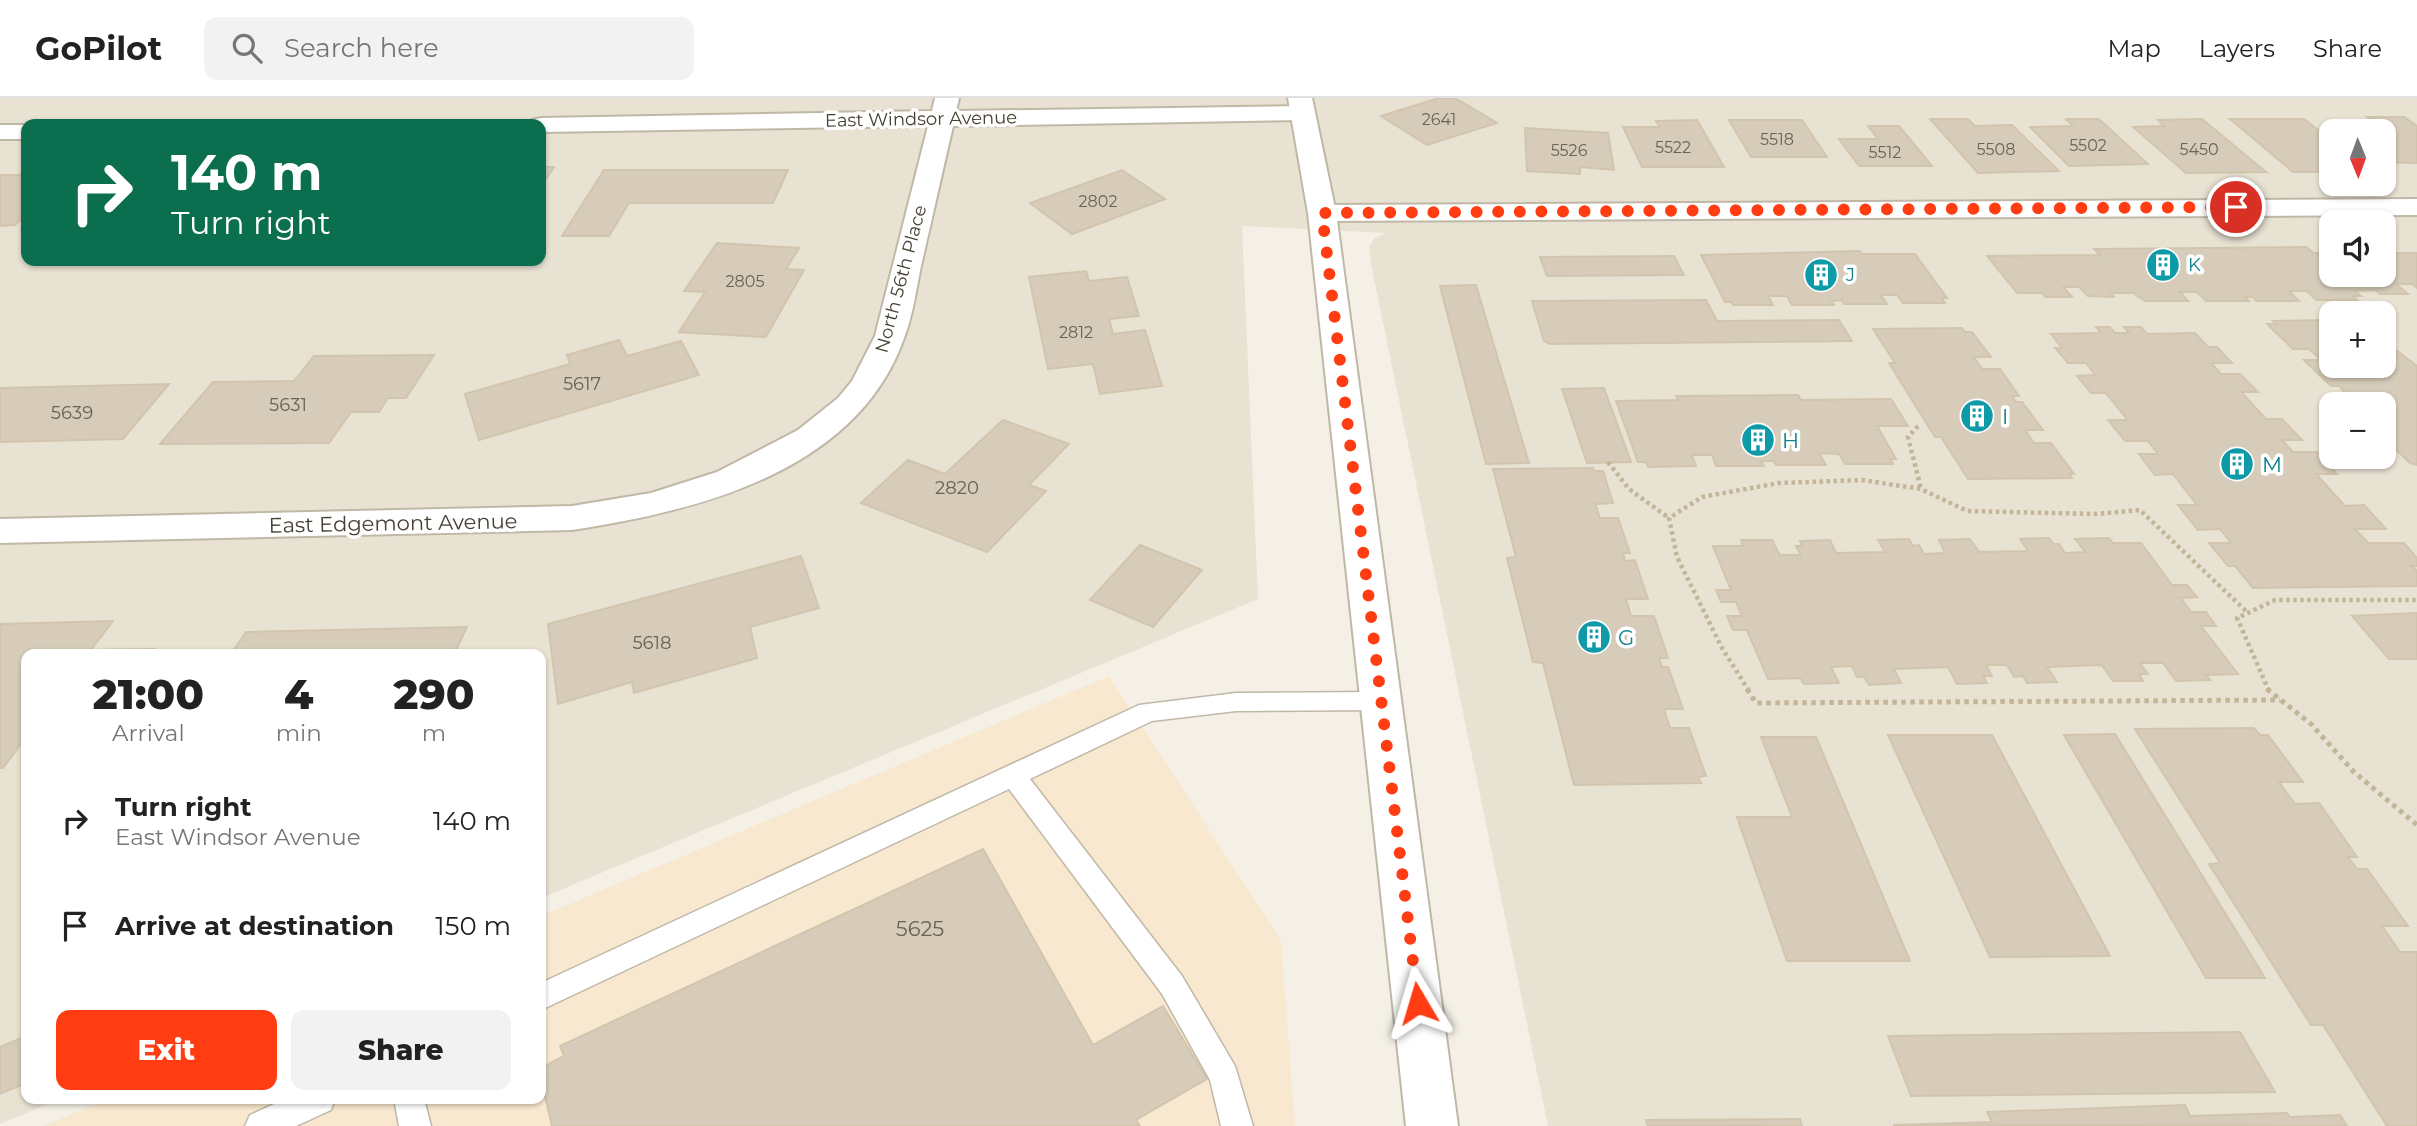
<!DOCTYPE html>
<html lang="en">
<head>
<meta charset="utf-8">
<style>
	:root { --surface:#fff; --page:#f2f2f2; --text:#222; --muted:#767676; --line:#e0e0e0; --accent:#ff3c12 }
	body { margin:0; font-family:Montserrat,sans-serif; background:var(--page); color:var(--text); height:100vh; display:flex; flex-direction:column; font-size:26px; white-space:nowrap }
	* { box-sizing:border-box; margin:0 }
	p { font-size:23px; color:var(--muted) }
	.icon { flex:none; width:38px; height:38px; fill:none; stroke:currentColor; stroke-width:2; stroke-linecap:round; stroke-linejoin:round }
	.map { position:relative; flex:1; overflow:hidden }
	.sheet { position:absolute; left:21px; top:551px; width:525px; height:455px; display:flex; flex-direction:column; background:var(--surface); border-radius:14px; box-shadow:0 2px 5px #0004 }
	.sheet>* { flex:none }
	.hud { position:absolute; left:21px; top:21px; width:525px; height:147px; border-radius:14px; box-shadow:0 2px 5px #0004; background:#0b6e4f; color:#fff; overflow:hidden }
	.needle { width:46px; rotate:179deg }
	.controls { position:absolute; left:2319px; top:21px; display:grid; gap:14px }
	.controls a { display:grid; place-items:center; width:77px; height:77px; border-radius:14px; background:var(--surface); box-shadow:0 2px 5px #0004; font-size:35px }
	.pin { position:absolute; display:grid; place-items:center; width:60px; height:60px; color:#fff; margin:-30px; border:4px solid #fff; border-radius:50%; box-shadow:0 2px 7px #0007 }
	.me { position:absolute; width:77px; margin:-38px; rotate:353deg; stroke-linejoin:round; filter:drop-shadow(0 0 5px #0008) }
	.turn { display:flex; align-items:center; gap:24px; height:147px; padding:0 35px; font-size:32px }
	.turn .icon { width:91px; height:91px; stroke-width:2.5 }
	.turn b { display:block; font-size:49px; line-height:60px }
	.eta { display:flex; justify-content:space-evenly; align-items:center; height:119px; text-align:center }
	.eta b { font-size:42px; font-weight:800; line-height:49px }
	.cta { display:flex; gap:14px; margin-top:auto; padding:14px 35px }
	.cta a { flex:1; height:80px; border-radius:14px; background:var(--accent); color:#fff; font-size:28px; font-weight:800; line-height:80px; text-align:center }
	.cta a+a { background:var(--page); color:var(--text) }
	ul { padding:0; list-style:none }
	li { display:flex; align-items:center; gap:21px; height:105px; padding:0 35px }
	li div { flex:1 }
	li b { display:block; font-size:26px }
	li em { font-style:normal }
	header { display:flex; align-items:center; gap:42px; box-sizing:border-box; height:98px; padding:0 35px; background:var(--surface); border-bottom:2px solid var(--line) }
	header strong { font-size:33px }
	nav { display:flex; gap:38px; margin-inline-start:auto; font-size:24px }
	.search { width:490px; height:63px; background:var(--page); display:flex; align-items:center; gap:18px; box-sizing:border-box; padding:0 24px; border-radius:14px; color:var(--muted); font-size:26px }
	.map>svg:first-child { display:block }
	.residential { fill:#e8e2d3; fill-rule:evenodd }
	.commercial { fill:#f8e8cf }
	.building { fill:#d7ccba; stroke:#d2c5ad; stroke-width:2 }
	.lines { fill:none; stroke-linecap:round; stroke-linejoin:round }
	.service-casing { stroke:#c0b8a7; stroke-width:3 }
	.minor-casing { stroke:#c0b8a7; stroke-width:4 }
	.tertiary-casing { stroke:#c0b8a7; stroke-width:4 }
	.path-far1 { stroke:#c3b598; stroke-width:4.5; stroke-dasharray:3.5 3.5; stroke-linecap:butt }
	.path { stroke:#c3b598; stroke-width:5; stroke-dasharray:4.5 4.5; stroke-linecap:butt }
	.service { fill:#fff; fill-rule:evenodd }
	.minor { fill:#fff; fill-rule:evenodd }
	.tertiary { fill:#fff; fill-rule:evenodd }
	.route { stroke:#ff3c12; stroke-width:12; stroke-dasharray:0 21.6 }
	.labels { text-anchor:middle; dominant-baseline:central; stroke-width:7; stroke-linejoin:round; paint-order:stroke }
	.far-number-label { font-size:16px; fill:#6b6356 }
	.far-street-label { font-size:18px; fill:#474034; stroke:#fff }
	.far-culture-label { font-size:18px; fill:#0d838f; stroke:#fff; text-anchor:start }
	.number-label { font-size:18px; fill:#6b6356 }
	.culture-label { font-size:21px; fill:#0d838f; stroke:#fff; text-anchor:start }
	.street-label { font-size:21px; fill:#474034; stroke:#fff }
	.near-number-label { font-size:21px; fill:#6b6356 }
</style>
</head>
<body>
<header>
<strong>GoPilot</strong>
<div class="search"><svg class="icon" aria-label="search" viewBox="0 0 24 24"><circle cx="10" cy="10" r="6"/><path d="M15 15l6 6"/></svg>Search here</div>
<nav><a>Map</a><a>Layers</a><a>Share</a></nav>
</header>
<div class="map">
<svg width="2417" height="1028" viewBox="0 0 2417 1028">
	<rect width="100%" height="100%" fill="#f4f0e6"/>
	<path class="residential" d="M 0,0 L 2417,0 L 2417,1028 L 1548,1028 L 1371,166 L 1369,149 L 1374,141 L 1386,135 L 1242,128 L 1258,501 L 541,800 L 541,556 L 26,556 L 26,1001 L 60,1001 L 0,1026 ZM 26,26 L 541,26 L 541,163 L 26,163 ZM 2331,33 L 2384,33 L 2384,86 L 2331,86 ZM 2331,124 L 2384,124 L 2384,177 L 2331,177 ZM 2331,215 L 2384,215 L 2384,268 L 2331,268 ZM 2331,306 L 2384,306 L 2384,359 L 2331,359 Z"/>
	<polygon class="commercial" points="1109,578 1281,842 1295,1028 43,1028 107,1001 541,1001 541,818"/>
	<g class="building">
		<polygon points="1439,0 1455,0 1497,25 1427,47 1381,18"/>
		<polygon points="2367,19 2404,19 2417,28 2417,65 2384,64 2384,33 2345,33 2336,26 2376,26"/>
		<polygon points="1930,21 1968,21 1975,28 2012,27 2059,73 1978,75"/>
		<polygon points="2066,21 2099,21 2148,66 2069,68 2030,29 2073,28"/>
		<polygon points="2202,21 2266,74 2186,75 2133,29 2164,28 2158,22"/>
		<polygon points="2230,21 2304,21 2331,42 2331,74 2293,74"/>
		<polygon points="1697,22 1724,69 1642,69 1623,29 1660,29 1656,23"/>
		<polygon points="1729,22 1802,22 1827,59 1751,59"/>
		<polygon points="1868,28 1899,28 1932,68 1859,68 1839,41 1878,41"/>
		<polygon points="1525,30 1608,35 1614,72 1580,69 1580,76 1527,73"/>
		<polygon points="541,69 554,69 541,89"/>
		<polygon points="604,72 788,72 773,105 629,105 609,138 562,138"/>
		<polygon points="1122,72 1165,101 1072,136 1030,105"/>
		<polygon points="0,77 26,77 26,117 15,127 0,128"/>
		<polygon points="717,145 799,150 786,171 804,172 766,239 679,234 705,194 684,193"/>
		<polygon points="2307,149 2313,155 2331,155 2331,177 2384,177 2384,155 2417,155 2417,190 2413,186 2396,186 2408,196 2380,196 2376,192 2355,193 2361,198 2353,198 2357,202 2316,202 2307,193 2289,193 2299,203 2256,203 2253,199 2245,199 2249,203 2206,203 2197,194 2180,194 2188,203 2145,203 2133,195 2111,195 2114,199 2088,198 2079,189 2063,189 2072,199 2045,199 2042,195 2017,195 1987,158 2100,157 2094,151"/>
		<polygon points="1860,153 1862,156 1915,156 1947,200 1942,200 1945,205 1903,205 1897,197 1881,197 1887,206 1844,206 1842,202 1831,203 1834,207 1792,207 1787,198 1768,198 1773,207 1733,207 1731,204 1725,204 1701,157"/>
		<polygon points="1674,158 1684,177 1547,178 1540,159"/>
		<polygon points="1086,173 1089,183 1127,179 1139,218 1109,221 1113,236 1145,232 1162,288 1100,296 1093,266 1048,271 1029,179"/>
		<polygon points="1476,187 1529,365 1486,366 1440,188"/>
		<polygon points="1706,202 1717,223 1839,222 1852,243 1550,246 1544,243 1532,203"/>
		<polygon points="2331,222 2331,268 2384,268 2384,243 2417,268 2417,367 2410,365 2384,340 2384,335 2396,335 2384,324 2384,306 2349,306 2337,295 2346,295 2339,288 2331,288 2304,262 2321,262 2309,251 2293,251 2267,226 2276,226 2273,223"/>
		<polygon points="2096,229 2110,229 2115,235 2129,235 2124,229 2141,229 2147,236 2195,235 2208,249 2217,249 2232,265 2211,265 2221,276 2240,276 2258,294 2241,294 2266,321 2282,321 2302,342 2282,342 2293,354 2317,354 2337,376 2316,376 2345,408 2364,407 2386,431 2355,431 2368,445 2404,445 2417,460 2417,468 2412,468 2417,473 2417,488 2253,490 2235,468 2228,468 2209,445 2231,445 2220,431 2198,432 2178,407 2197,407 2173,376 2155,377 2139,356 2158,356 2148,343 2125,343 2108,322 2128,322 2106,295 2091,295 2077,278 2095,277 2086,265 2068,265 2055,250 2062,250 2051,236 2101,235"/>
		<polygon points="1962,230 1965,234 1972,234 1991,259 1974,259 1982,271 2000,271 2019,298 2012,298 2016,304 2022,304 2043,332 2025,332 2034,345 2051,345 2074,376 2069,376 2072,380 1968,381 1941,339 1935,339 1889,265 1895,265 1873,231"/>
		<polygon points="619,242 627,258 681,243 699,277 479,342 465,296 570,266 567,257"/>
		<polygon points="434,257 406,300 388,300 379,314 351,314 329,345 160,346 213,284 294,283 314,258"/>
		<polygon points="169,286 123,341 0,344 0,290"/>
		<polygon points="1604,290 1631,364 1587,365 1562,291"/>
		<polygon points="1798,297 1801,302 1891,301 1908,328 1877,328 1896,361 1890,361 1893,366 1845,366 1839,356 1819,355 1826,367 1776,367 1773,363 1761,363 1764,368 1716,368 1712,357 1692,357 1696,368 1648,369 1646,364 1638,364 1616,303 1678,302 1676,298"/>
		<polygon points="1003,322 1069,346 1029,387 1046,393 987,454 861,405 908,362 945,376"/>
		<polygon points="1593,370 1594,373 1603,373 1613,405 1595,406 1600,420 1618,420 1630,455 1623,455 1625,463 1635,462 1648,501 1626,501 1631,518 1654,518 1668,560 1659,560 1662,569 1668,569 1683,611 1664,611 1670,630 1689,630 1706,678 1698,679 1701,685 1574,687 1543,565 1533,564 1507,460 1516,459 1493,371"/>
		<polygon points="2049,440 2053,446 2059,446 2065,455 2085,454 2075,441 2109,440 2113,445 2141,445 2172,487 2187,487 2197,499 2181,500 2191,514 2206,514 2216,528 2201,528 2238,576 2206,577 2210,582 2176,583 2163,565 2140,565 2148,576 2139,576 2143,583 2113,583 2102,567 2047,569 2057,584 2027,585 2023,578 2014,579 2007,567 1986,567 1992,578 1983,578 1987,585 1957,586 1948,569 1894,571 1901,585 1869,587 1864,579 1857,579 1852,568 1831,569 1839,585 1804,586 1800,580 1768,581 1747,532 1733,532 1727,518 1742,518 1736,504 1721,504 1716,492 1731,492 1713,448 1743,448 1741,442 1772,442 1780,457 1801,457 1796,448 1802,448 1800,443 1830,442 1836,455 1885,454 1878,442 1909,441 1913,448 1919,447 1924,456 1945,455 1939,442 1970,441 1979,454 2028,453 2020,441"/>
		<polygon points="1140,447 1202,472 1153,529 1090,502"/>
		<polygon points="801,458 819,510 750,529 757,560 634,595 632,584 558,606 548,526"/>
		<polygon points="2417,515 2417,561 2389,561 2352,518"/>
		<polygon points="113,523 91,552 153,551 148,556 26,556 26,639 3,670 0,670 0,526"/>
		<polygon points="467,529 454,556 231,556 246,534"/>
		<polygon points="2254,630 2260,637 2268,637 2303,684 2279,684 2295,706 2319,705 2357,759 2348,759 2357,771 2367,771 2408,828 2382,828 2400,854 2417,854 2417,1028 2387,1028 2323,927 2311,927 2209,766 2220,765 2135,631"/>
		<polygon points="2115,636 2265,880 2206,880 2064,637"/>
		<polygon points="1888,637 1992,637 2110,858 1990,859"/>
		<polygon points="1761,639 1816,639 1910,863 1787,863 1737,719 1792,719"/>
		<polygon points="983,751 1093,947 1163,908 1207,981 1136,1022 1140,1028 552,1028 541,982 541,970 564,958 560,948"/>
		<polygon points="2240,934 2275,994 1911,998 1888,938"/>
		<polygon points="26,938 26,985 0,996 0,949"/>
		<polygon points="2185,1007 2190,1018 2287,1015 2290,1019 2340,1017 2347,1028 1893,1027 1992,1024 1987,1014"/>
		<polygon points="1800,1021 1802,1028 1648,1028 1646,1022"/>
	</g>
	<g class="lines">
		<g class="service-casing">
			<g id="service">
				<polygon points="1380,594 1389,596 1392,603 1389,610 1380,612 1236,613 1152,623 1030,681 1182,878 1235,968 1253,1028 1221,1028 1210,982 1162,896 1009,691 541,912 541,885 1139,607 1236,595"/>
				<polygon points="285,1001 335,1001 331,1012 296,1028 245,1028 250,1017"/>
				<polygon points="394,1001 424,1001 431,1028 399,1028"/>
			</g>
		</g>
		<g class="minor-casing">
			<g id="minor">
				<path d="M 935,0 L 959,0 L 956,13 L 1302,8 L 1311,10 L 1314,15 L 1311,20 L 1302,22 L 953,28 C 942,75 932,121 921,168 C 916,192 913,217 904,240 C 857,374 697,413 572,432 L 0,445 L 0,421 L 572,408 L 651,395 L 717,374 L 798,332 L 838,300 L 852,283 L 875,238 L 928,28 L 541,34 L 541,26 L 529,26 L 532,22 L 541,20 L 932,13 Z"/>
				<rect x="0" y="27" width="26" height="14"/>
				<polygon points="2417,101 2417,117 1322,123 1312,121 1308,115 1312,109 1322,107"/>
			</g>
		</g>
		<g class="tertiary-casing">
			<polygon id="tertiary" points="1288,0 1312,0 1336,115 1458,1028 1406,1028 1308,115"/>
		</g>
		<g class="path-far1">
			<polyline points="1918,328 1908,339 1921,391"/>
			<polyline points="1608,364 1629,391 1669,420"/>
			<polyline points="1749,593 1722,550 1677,459 1669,420 1702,399 1779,385 1862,382 1921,391 1967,413 2096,416 2140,412 2248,515"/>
			<polyline points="2269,593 2237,520 2275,502 2417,502"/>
		</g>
		<g class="path">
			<polyline points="1747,591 1756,605 2280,602"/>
			<polyline points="2267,591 2311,626 2354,674 2417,727"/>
		</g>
		<use href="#service" class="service"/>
		<use href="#minor" class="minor"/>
		<use href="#tertiary" class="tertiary"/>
	</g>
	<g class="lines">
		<polyline class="route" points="1418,905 1322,115 2236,109"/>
	</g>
	<defs>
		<g id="building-disc" transform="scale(1.75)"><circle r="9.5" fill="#0f9aa8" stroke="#fff"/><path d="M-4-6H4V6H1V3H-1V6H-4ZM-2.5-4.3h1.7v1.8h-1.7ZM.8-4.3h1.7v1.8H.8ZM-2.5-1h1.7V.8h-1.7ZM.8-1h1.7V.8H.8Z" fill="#fff"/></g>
	</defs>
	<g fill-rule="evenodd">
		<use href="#building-disc" x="2163" y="167"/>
		<use href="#building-disc" x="1821" y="177"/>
		<use href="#building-disc" x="1977" y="318"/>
		<use href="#building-disc" x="1758" y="342"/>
		<use href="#building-disc" x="2237" y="366"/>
		<use href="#building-disc" x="1594" y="539"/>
	</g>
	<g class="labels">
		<g class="far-number-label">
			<text x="1439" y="21">2641</text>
			<text x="1777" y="41">5518</text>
			<text x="2088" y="47">5502</text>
			<text x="1673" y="49">5522</text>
			<text x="1996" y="51">5508</text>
			<text x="2199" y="51">5450</text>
			<text x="1569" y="52">5526</text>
			<text x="1885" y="54">5512</text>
			<text x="1098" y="103">2802</text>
			<text x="745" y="183">2805</text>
			<text x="1076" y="234">2812</text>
		</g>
		<g class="far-street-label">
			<text transform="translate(921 21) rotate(-1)">East Windsor Avenue</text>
			<text transform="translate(901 181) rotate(-75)">North 56th Place</text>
		</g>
		<g class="far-culture-label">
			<text x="2188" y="167">K</text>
			<text x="1846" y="177">J</text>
		</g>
		<g class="number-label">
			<text x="582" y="286">5617</text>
			<text x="288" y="307">5631</text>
			<text x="72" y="315">5639</text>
			<text x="957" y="390">2820</text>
			<text x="652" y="545">5618</text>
		</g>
		<g class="culture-label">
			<text x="2002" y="318">I</text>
			<text x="1782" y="342">H</text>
			<text x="2262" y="366">M</text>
			<text x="1618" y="539">G</text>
		</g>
		<g class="street-label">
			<text transform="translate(393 425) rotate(-1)">East Edgemont Avenue</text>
		</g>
		<g class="near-number-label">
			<text x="920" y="830">5625</text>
		</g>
	</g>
</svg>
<div class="controls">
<a><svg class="needle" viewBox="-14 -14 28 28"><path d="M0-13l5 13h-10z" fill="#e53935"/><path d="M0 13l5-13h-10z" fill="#767676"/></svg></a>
<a><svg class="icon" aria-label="sound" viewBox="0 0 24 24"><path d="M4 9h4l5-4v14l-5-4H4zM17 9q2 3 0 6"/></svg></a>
<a>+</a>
<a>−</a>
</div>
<div class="pin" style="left:2236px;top:109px;background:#d93025"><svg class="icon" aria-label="arrive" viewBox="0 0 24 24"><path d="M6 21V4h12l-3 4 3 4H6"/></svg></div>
<svg class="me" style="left:1418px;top:905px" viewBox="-20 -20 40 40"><path d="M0-17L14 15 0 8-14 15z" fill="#ff3c12" stroke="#fff" stroke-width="4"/></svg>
<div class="hud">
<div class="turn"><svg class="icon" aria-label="right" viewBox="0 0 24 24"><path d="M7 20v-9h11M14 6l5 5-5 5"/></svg><div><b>140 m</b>Turn right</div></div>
</div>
<section class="sheet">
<div class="eta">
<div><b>21:00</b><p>Arrival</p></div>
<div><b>4</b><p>min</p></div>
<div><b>290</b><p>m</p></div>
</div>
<ul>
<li><svg class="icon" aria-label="right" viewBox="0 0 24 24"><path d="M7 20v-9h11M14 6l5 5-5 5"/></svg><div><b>Turn right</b><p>East Windsor Avenue</p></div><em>140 m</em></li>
<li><svg class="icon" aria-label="arrive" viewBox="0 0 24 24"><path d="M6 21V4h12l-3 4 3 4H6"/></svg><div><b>Arrive at destination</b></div><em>150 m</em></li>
</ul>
<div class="cta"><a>Exit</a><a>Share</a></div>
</section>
</div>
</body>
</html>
